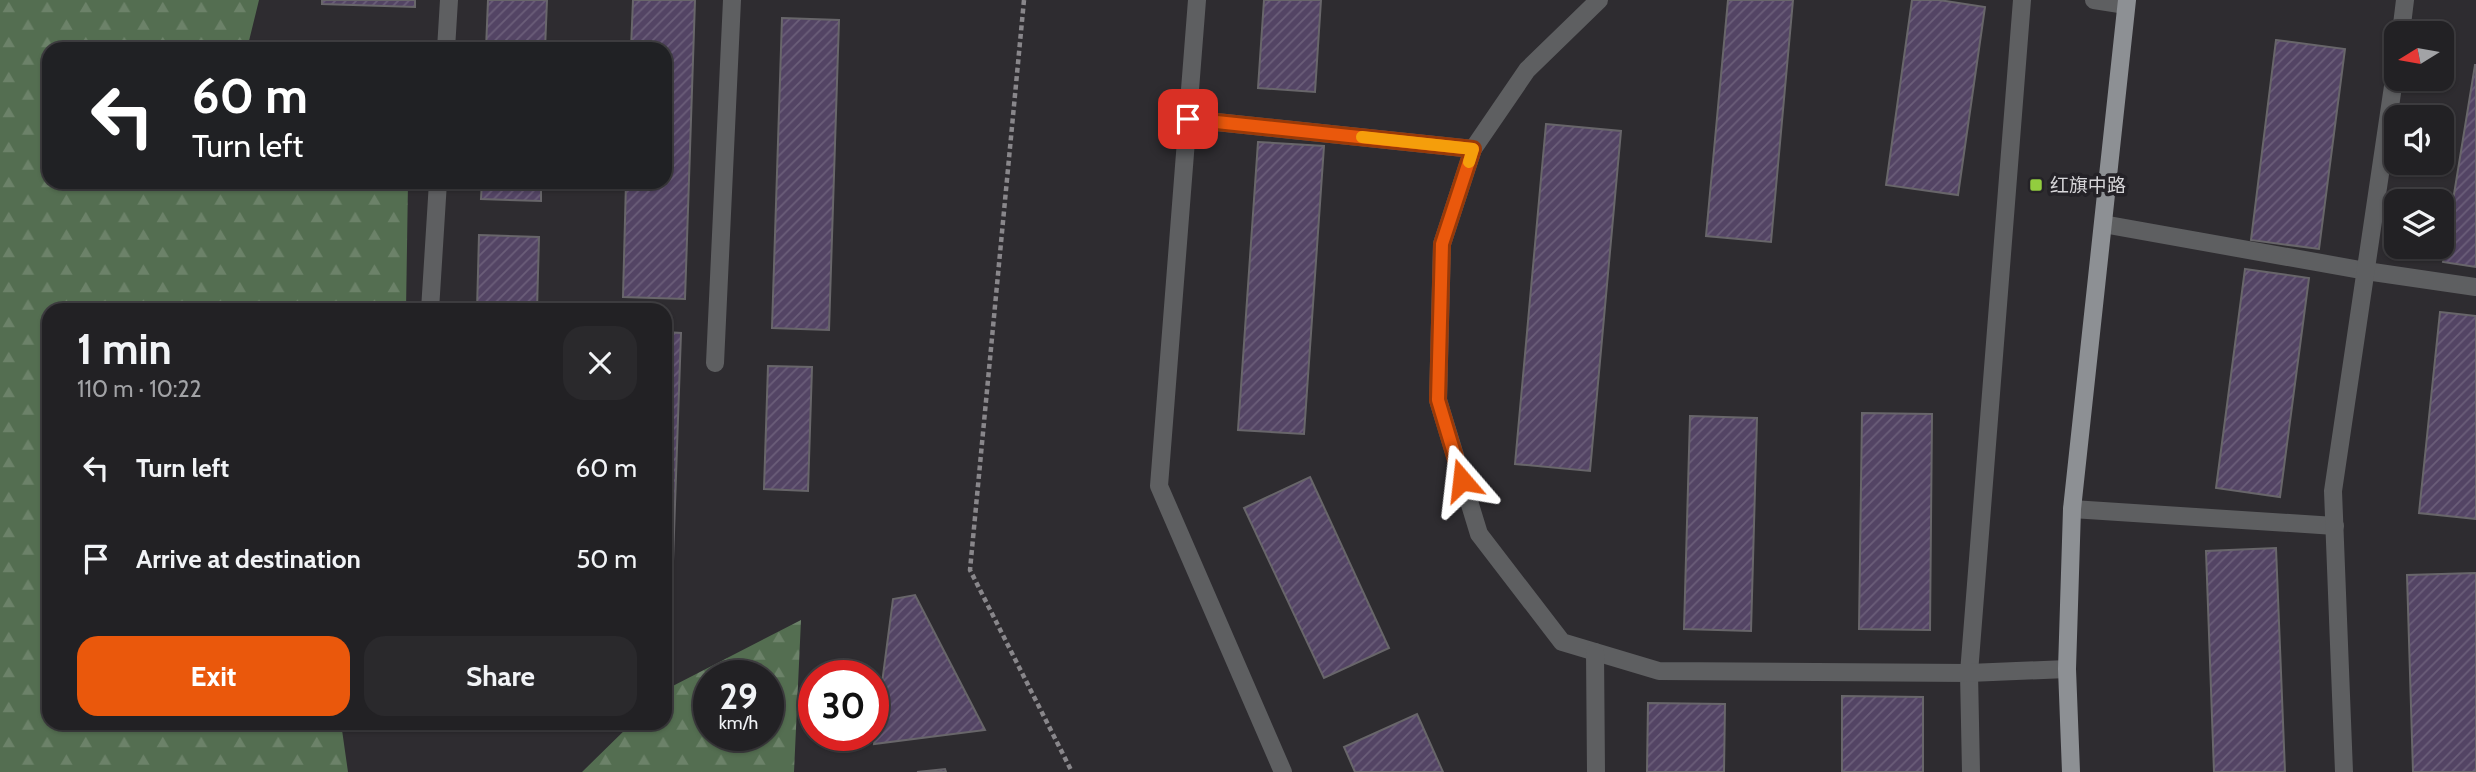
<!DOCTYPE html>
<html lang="en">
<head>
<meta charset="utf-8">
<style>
	:root { --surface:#222124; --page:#2a292c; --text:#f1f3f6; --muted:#a2a3a6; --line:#3f3e41; --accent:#ea580c }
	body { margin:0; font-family:Cabin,"Noto Sans SC",sans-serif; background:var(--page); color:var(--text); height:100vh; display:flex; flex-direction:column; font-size:26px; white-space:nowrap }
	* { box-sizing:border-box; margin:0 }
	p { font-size:23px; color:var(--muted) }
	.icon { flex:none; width:38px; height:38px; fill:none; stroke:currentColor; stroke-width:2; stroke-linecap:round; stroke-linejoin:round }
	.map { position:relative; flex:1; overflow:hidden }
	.side { position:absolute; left:42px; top:303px; width:630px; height:427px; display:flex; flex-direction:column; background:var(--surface); border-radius:21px; box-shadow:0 2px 5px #0004,0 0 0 2px var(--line) }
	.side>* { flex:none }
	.banner { position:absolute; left:42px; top:42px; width:630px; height:147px; border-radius:21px; box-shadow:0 2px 5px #0004,0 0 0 2px var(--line); background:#202124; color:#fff; overflow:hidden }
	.needle { width:46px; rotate:259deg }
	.controls { position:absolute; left:2384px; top:21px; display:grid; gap:14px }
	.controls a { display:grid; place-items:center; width:70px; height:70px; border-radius:14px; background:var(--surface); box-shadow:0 2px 5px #0004,0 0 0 2px var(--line); font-size:35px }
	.speed { position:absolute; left:693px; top:660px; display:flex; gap:14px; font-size:35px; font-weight:700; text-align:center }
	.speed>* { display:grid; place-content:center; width:91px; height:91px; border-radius:50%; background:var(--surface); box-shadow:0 2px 5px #0004,0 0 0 2px var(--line); line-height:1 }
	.speed small { font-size:18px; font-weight:400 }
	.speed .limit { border:10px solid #d22; background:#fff; color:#111 }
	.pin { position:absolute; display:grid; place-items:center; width:60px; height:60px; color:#fff; margin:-30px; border-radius:14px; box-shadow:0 4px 10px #0006 }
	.me { position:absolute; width:77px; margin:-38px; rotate:343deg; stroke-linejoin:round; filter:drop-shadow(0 0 5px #0008) }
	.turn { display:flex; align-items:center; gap:24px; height:147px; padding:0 35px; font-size:32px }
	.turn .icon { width:91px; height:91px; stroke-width:2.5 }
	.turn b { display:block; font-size:49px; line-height:60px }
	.round { display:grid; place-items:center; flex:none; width:74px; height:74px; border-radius:21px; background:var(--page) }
	.head { display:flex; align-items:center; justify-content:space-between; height:119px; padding:0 35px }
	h1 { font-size:42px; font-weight:700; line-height:52px }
	.cta { display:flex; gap:14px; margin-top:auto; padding:14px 35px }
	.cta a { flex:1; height:80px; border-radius:21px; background:var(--accent); color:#fff; font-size:28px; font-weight:700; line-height:80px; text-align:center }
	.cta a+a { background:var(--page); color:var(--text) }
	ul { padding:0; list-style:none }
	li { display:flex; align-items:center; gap:21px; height:91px; padding:0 35px }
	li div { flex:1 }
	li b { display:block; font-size:26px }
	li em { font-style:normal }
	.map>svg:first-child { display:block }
	.forest { fill:url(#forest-firs); fill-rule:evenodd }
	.building { fill:url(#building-hatch); stroke:#68666a; stroke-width:2 }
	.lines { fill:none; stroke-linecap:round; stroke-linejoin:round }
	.path { stroke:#89878b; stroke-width:4.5; stroke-dasharray:5 3.5; stroke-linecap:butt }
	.lane { stroke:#5e5f61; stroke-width:18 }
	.street { stroke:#5e5f61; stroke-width:18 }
	.primary { stroke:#8d9094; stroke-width:18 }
	.route-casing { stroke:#983908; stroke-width:18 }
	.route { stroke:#ea580c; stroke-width:12 }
	.slow { stroke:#f59e0b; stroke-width:12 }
	.poi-dot { fill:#92cd3f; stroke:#242227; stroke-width:2.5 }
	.labels { text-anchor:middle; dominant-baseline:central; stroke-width:7; stroke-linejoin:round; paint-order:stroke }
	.poi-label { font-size:19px; fill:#d6d5d8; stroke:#242227; text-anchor:start }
</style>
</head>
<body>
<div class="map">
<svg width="2476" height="772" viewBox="0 0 2476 772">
	<defs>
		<pattern id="forest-firs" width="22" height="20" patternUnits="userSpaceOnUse" patternTransform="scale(1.75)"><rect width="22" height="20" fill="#546e51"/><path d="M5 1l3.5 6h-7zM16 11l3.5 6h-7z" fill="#6c8269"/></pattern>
		<pattern id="building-hatch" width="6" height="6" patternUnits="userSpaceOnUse" patternTransform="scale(1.75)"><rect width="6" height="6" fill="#534464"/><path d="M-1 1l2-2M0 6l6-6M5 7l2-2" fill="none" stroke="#6b5e79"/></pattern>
	</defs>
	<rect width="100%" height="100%" fill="#2e2c30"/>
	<g class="forest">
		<polygon points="0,0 259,0 247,49 49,49 49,182 408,182 406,310 49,310 49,723 341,723 348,772 0,772"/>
		<path d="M 801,620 L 794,772 L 582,772 L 632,723 L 665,723 L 665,690 ZM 709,676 L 768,676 L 768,735 L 709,735 Z"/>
	</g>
	<g class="building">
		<polygon points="322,0 415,0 415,7 322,4"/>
		<polygon points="488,0 547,0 545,49 486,49"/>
		<polygon points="633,0 695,0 685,299 623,297 626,182 665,182 665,49 631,49"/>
		<polygon points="1264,0 1321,0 1315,92 1258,88"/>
		<polygon points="1728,0 1793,0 1771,242 1706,236"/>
		<polygon points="1912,0 1939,0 1985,7 1958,195 1886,185"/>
		<polygon points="782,18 839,20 829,330 772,328"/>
		<polygon points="2276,40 2345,49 2319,249 2251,240"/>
		<polygon points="2475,65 2476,65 2476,267 2443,262"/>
		<polygon points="1546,124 1621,131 1590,471 1515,464"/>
		<polygon points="1258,142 1324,146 1304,434 1238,430"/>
		<polygon points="482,182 541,182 541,201 481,199"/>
		<polygon points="479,235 539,237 537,310 477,310"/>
		<polygon points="2245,269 2309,278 2280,497 2216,488"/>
		<polygon points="2440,312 2476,316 2476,519 2419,513"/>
		<polygon points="665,332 681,333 670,647 665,647"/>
		<polygon points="768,366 812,367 808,491 764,489"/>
		<polygon points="1862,413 1932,414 1930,630 1859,629"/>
		<polygon points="1690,416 1757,418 1751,631 1684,629"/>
		<polygon points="1310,477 1389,648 1324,678 1244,508"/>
		<polygon points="2276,548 2285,772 2214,772 2206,551"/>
		<polygon points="2476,573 2476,772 2413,772 2407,575"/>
		<polygon points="915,595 985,730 874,744 893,599"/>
		<polygon points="1842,696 1923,697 1923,772 1842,772"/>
		<polygon points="1648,703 1725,704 1724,772 1647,772"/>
		<polygon points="1417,714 1443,772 1355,772 1344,747"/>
		<polygon points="945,769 946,772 917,772"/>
	</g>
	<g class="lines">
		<polyline class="path" points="1024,0 970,570 1072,772"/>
		<g class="lane">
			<polyline points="2072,509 2335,526"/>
			<polyline points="1971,772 1969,673 2022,0"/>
		</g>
		<g class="street">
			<polyline points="1197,0 1159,486 1283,772"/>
			<polyline points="1599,0 1527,70 1473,149 1442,244 1438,400 1479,534 1562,642 1659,671 1969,673 2067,669"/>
			<polyline points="2094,0 2126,5"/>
			<polyline points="2401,33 2405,0"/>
			<polyline points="446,49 449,0"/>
			<polyline points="1188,119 1473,149"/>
			<polyline points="2103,224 2366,271 2476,287"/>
			<polyline points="430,310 438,182"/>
			<polyline points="715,363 732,0"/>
			<polyline points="1595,652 1596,772"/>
			<polyline points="2344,772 2333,491 2396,66"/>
		</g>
		<polyline class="primary" points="2071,772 2067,669 2072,509 2127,0"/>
	</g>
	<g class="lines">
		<g class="route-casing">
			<polyline id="route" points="1188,119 1473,149 1442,244 1438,400 1462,480"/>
		</g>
		<use href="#route" class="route"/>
		<polyline class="slow" points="1362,137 1473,149 1469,162"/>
	</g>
	<rect class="poi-dot" x="2029" y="178" width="14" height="14" rx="3.5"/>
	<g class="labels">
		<g class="poi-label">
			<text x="2050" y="185">红旗中路</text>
		</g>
	</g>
</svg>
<div class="controls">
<a><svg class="needle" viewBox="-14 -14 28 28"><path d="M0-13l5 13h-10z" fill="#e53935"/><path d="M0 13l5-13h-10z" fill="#a2a3a6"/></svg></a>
<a><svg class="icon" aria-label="sound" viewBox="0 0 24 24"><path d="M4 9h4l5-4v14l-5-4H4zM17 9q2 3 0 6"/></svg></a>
<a><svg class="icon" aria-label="layers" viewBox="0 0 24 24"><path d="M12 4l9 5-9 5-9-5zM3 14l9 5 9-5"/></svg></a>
</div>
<div class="speed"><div>29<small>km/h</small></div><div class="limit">30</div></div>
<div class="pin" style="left:1188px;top:119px;background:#d93025"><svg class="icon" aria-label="arrive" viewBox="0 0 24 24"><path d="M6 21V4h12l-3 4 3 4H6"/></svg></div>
<svg class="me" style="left:1462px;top:480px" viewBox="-20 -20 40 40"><path d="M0-17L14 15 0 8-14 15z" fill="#ea580c" stroke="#fff" stroke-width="4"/></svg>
<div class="banner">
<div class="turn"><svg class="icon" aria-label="left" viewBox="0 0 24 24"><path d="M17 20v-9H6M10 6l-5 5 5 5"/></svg><div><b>60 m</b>Turn left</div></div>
</div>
<section class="side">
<div class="head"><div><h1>1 min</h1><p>110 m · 10:22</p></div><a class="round"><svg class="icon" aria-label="close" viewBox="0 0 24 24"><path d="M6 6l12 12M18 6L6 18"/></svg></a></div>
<ul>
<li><svg class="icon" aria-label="left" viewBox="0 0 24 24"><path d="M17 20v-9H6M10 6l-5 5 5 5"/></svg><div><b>Turn left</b></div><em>60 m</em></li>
<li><svg class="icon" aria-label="arrive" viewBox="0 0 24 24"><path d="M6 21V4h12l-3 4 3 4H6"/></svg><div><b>Arrive at destination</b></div><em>50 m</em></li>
</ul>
<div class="cta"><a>Exit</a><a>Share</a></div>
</section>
</div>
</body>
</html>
